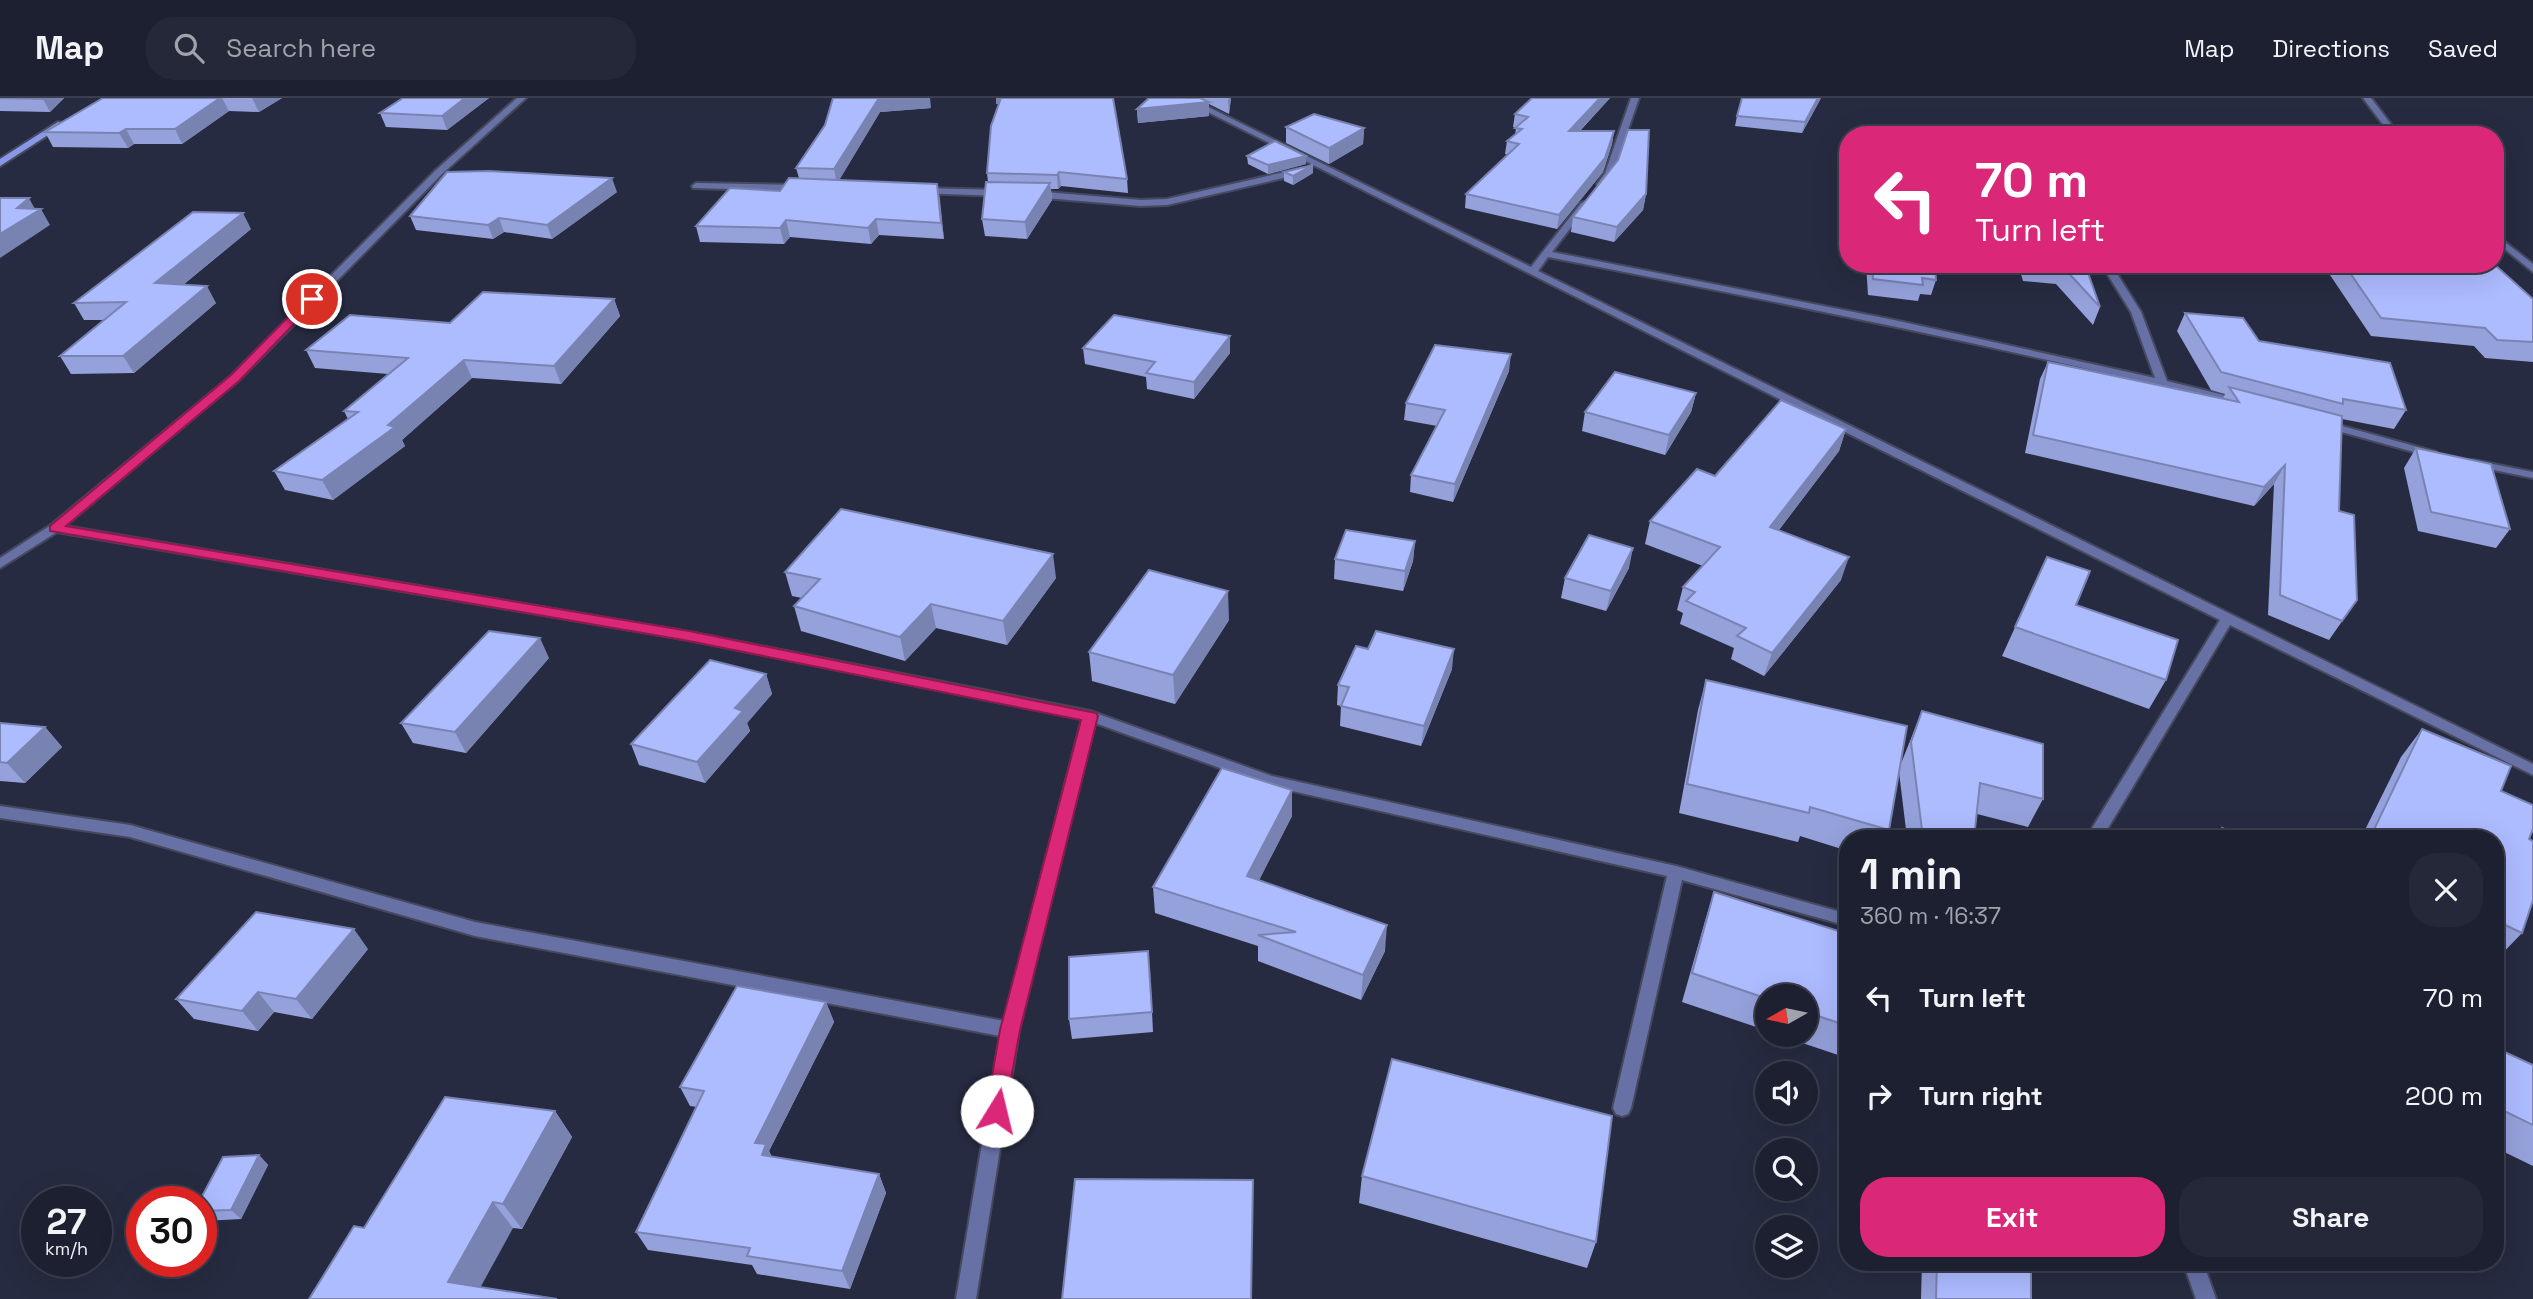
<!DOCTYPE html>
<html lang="en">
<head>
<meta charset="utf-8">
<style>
	:root { --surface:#1d2031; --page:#252839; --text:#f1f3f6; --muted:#a0a3ab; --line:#3b3e4d; --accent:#db2777 }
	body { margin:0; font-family:"Space Grotesk",sans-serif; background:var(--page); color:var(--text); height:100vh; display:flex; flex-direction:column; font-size:26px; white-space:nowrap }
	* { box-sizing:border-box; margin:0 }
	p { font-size:23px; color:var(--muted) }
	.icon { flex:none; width:38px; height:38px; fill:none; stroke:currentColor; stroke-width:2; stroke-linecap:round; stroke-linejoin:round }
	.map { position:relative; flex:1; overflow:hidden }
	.side { position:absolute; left:1839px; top:732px; width:665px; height:441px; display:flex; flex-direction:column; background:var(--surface); border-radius:28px; box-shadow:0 7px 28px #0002,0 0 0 2px var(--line) }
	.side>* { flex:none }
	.top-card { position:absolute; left:1839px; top:28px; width:665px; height:147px; border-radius:28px; box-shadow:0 7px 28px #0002,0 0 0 2px var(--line); background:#db2777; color:#fff; overflow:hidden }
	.needle { width:46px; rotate:261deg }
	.tools { position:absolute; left:1755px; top:886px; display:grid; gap:14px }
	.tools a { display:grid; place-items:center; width:63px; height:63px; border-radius:50%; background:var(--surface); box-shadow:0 7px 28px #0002,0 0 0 2px var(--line); font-size:35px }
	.speed { position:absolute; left:21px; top:1088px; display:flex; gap:14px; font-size:35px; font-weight:700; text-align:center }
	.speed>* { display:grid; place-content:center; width:91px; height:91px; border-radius:50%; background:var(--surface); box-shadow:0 7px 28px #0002,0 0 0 2px var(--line); line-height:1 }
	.speed small { font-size:18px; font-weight:400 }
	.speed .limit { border:10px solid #d22; background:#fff; color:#111 }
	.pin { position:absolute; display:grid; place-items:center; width:60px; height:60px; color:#fff; margin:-30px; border:4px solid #fff; border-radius:50%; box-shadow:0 2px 7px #0007 }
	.me { position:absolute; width:77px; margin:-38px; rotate:9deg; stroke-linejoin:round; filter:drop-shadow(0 0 5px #0008) }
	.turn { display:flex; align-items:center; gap:24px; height:147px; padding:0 21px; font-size:32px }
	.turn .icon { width:91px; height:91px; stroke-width:2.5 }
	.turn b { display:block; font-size:49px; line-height:60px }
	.round { display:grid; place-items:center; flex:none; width:74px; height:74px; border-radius:28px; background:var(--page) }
	.summary { display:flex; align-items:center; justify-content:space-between; height:119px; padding:0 21px }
	h1 { font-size:42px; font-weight:700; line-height:52px }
	.primary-button { display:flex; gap:14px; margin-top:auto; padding:14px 21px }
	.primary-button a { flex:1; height:80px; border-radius:28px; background:var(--accent); color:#fff; font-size:28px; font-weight:700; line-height:80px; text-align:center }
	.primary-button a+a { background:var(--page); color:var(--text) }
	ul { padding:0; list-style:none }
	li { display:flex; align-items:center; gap:21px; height:98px; padding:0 21px }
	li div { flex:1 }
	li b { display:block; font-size:26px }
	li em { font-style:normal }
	header { display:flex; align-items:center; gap:42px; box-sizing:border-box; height:98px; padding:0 35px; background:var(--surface); border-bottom:2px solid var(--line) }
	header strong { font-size:33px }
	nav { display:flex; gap:38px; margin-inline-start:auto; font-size:24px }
	.search { width:490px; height:63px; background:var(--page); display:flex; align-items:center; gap:18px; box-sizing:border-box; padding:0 24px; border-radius:28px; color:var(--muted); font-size:26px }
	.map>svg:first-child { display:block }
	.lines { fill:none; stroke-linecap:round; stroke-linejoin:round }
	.street-casing { stroke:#45495e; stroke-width:4 }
	.secondary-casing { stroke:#45495e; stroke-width:4 }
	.street { fill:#6771a6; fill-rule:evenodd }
	.secondary { fill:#8897ea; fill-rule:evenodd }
	.wall { fill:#95a1db }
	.shaded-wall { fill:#7983b2 }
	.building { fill:#adbbff; stroke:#7983b2; stroke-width:2 }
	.route { fill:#db2777; stroke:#8e194d; stroke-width:2 }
</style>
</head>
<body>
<header>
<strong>Map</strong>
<div class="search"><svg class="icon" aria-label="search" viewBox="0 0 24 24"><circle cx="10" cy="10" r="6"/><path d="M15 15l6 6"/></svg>Search here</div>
<nav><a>Map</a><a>Directions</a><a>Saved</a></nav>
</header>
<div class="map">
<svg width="2533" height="1201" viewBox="0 0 2533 1201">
	<rect width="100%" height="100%" fill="#272b41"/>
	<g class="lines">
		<g class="street-casing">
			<g id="street">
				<polygon points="517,0 526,0 442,76 239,282 65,428 689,534 1090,613 1272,678 1676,768 1848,816 1848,828 1682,782 1631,1010 1628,1016 1622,1018 1616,1016 1613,1010 1667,778 1270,688 1095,625 1019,932 976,1201 956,1201 1000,938 475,838 130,739 0,720 0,708 130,727 475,824 1004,923 1082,621 689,542 57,434 0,470 0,460 51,427 231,278 436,72"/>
				<path d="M 1180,0 L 1190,0 L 1531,169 L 1581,105 L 1584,104 L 1588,107 L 1552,154 L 1894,222 L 2155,280 L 2131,214 L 2101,166 L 2111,166 L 2141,214 L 2167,283 L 2244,302 L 2244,306 L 2240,307 C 2011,251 1780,204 1548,159 L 1538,173 L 2533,666 L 2533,677 L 2230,527 L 2102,740 L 2086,740 L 2220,522 Z"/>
				<polygon points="1631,0 1639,0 1613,75 1604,88 1598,88 1597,86 1605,75"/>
				<polygon points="2363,0 2371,0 2399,37 2391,37"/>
				<polygon points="1302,70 1306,73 1305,75 1167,107 1141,108 1033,99 1029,96 1033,93 1141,102 1167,101"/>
				<polygon points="696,85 799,87 803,90 799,93 693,90 692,88"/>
				<polygon points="921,90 1002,92 1006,95 1002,98 918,95 918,91"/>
				<polygon points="2496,137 2533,166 2533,174 2496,144"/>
				<polygon points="2324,323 2436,354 2438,356 2432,359 2320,328 2318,326"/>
				<polygon points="2473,362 2533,374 2533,380 2469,367 2469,363"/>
				<polygon points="2183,1164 2203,1164 2216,1201 2196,1201"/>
			</g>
		</g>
		<g class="secondary-casing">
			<polygon id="secondary" points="58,24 65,26 0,68 0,61"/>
		</g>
		<use href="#street" class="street"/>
		<use href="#secondary" class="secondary"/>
	</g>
	<g class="wall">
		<polygon points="0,0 64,0 50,14 0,13"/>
		<polygon points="103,0 282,0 259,14 229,13 182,46 134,46 128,50 53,49 45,34"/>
		<polygon points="403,0 489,0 447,32 386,29 380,15"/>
		<polygon points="833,0 931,10 880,14 839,82 937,86 944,141 879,137 871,146 790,139 784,146 700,144 696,128 780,93 799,80 796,70 825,27"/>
		<polygon points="996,0 1127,81 1128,95 1061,88 1058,91 1051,91 1052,102 1027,141 985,138 982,121 988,84 987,75 999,5 996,6"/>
		<polygon points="1149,0 1231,0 1229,16 1209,6 1209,18 1138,25 1137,11"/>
		<polygon points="1610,0 1580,33 1614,33 1612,46 1603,74 1557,131 1465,110 1466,96 1508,57 1505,56 1507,43 1515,37 1516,30 1513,29 1515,16"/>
		<polygon points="1821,0 1802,35 1735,28 1737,18"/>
		<polygon points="1286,29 1364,30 1363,46 1329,66 1286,45"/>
		<polygon points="1247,58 1306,58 1306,66 1268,76 1248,66"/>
		<polygon points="1284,74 1313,75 1293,87 1284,83"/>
		<polygon points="617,94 552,141 504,134 493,141 416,132 410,118"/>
		<polygon points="1646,96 1643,112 1614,144 1571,134 1573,119"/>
		<polygon points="251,131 183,187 216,205 134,275 71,276 60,258 105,222 84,222 74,205"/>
		<polygon points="1866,166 1935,166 1936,182 1931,197 1920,196 1918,203 1868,197"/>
		<polygon points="2018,166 2085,166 2100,209 2093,227 2056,186 2023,183"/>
		<polygon points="2321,166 2494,166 2533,201 2533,264 2485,260 2474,248 2371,238 2328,174"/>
		<polygon points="614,201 620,218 561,286 472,280 402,342 405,348 333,402 285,392 274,373 348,321 344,313 388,276 315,270 306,252 450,225"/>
		<polygon points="2185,215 2259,243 2406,312 2394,331 2342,321 2339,413 2357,502 2329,542 2268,517 2274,386 2254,408 2025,355 2040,281 2048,264 2223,301 2225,296 2211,292 2177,233"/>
		<polygon points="1230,238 1230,255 1194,301 1147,291 1146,279 1085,266 1083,250"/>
		<polygon points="1509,273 1453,404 1410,394 1411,377 1437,328 1404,322 1406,305"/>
		<polygon points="1696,295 1691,314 1665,357 1582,333 1585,314"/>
		<polygon points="1846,331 1839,353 1779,432 1841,482 1764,578 1731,561 1734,550 1680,526 1683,515 1677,512 1683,489 1703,468 1645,446 1650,423 1715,378"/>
		<polygon points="2416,350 2510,431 2496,450 2418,433 2404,370"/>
		<polygon points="1415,443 1413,463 1403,493 1334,481 1335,461"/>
		<polygon points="2047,459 2076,507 2166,582 2149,611 2002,558"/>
		<polygon points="1629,470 1606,513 1561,500 1565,480"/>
		<polygon points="785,474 1056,480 1007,547 936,530 905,563 801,533 794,508 802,500 792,498"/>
		<polygon points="1229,522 1175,606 1092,583 1089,554"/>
		<polygon points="1368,551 1452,571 1421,648 1340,628 1341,608 1337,607 1338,587"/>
		<polygon points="549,560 466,655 413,645 401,625"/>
		<polygon points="766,576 772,596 747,625 750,633 705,685 639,667 631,646"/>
		<polygon points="1706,582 1900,668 1922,613 2043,701 2028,729 1977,716 1974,740 1907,740 1899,674 1889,732 1885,740 1848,740 1848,753 1800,738 1798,744 1679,715 1698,612"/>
		<polygon points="0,625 45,629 62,649 25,685 0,683"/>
		<polygon points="2422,631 2501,693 2529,741 2522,835 2496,862 2496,740 2361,740 2401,659"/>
		<polygon points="1292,692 1292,718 1259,782 1385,853 1361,902 1258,863 1258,848 1155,815 1153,789"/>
		<polygon points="1714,794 1848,836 1848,943 1841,958 1776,936 1806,936 1806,898 1768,898 1768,933 1682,904 1705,823"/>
		<polygon points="368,851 312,921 274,914 258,933 194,921 176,901"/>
		<polygon points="1150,873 1153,934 1072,941 1069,921"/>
		<polygon points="826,904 834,924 769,1053 772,1059 879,1076 886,1095 850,1191 757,1176 752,1167 648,1152 636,1134 697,1009 690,1008 680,989"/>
		<polygon points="2496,950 2533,967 2533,1068 2496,1050"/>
		<polygon points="555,1013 572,1039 522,1131 513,1130 309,1201 364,1130"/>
		<polygon points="259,1057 268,1067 241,1121 204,1123 201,1120 201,1104"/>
		<polygon points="1362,1078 1596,1144 1587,1170 1359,1105"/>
		<polygon points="1922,1164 2031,1164 2031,1201 1921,1201"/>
	</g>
	<g class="shaded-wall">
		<polygon points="44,0 64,0 50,14 43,1"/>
		<polygon points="220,0 222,0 229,13 182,46 175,31"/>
		<polygon points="252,0 282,0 259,14"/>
		<polygon points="465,0 489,0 447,32 442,18"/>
		<polygon points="878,0 930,0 931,10 880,14 837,86 834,71"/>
		<polygon points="996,0 1004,0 1005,5 996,6"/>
		<polygon points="1229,0 1231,0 1229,16 1228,2"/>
		<polygon points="1600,0 1610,0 1567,46 1569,33"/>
		<polygon points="1818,0 1821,0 1802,35 1805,24"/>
		<polygon points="1209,4 1209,18 1138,25 1137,11"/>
		<polygon points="1364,30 1363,46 1329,66 1329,50"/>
		<polygon points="126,31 134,46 128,50 119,35"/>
		<polygon points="1614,33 1612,46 1603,74 1557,131 1559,117"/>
		<polygon points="1306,58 1306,66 1268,76 1268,67"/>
		<polygon points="1313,67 1313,75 1293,87 1293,78"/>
		<polygon points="1059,74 1061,88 1058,91 1057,77"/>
		<polygon points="612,80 617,94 552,141 547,127"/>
		<polygon points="1050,85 1052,102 1027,141 1025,124"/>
		<polygon points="937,86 940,101 944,141 941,125"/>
		<polygon points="1646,96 1643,112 1614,144 1617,129"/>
		<polygon points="29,100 36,113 41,111 50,127 0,160 0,136 17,110"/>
		<polygon points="243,115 251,131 165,201 155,185"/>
		<polygon points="499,120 504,134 493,141 488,127"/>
		<polygon points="876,121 879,137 871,146 868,130"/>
		<polygon points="786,122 790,139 784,146 780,130"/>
		<polygon points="207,188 216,205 134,275 123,258"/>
		<polygon points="614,201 620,218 561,286 554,268"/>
		<polygon points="1230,238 1230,255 1194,301 1194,284"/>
		<polygon points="1511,256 1509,273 1453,404 1455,386"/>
		<polygon points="464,262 472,280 402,342 405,348 333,402 322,382"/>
		<polygon points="1696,295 1691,314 1665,357 1669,337"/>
		<polygon points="1846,331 1839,353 1764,451 1770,429"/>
		<polygon points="2285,367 2274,386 2254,408 2264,389"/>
		<polygon points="1415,443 1413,463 1403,493 1405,473"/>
		<polygon points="1633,450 1629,470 1606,513 1611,493"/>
		<polygon points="1053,456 1056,480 1007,547 1003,523"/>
		<polygon points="1849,459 1841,482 1764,578 1772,555"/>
		<polygon points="1228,493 1229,522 1175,606 1173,577"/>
		<polygon points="931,506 936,530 905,563 900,539"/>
		<polygon points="540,540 549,560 466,655 455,634"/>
		<polygon points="1454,551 1452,571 1421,648 1424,628"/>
		<polygon points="766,576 772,596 747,625 750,633 705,685 697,664 735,610"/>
		<polygon points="45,629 62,649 25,685 7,665"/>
		<polygon points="1292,692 1292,718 1248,804 1247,778"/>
		<polygon points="1387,827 1385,853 1361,902 1363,877"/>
		<polygon points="354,831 368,851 312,921 296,901"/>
		<polygon points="258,894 274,914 258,933 242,913"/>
		<polygon points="826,904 834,924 769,1053 775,1065 764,1063 755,1045"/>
		<polygon points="555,1013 572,1039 522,1131 503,1106"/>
		<polygon points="259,1057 268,1067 241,1121 231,1112"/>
		<polygon points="879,1076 886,1095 850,1191 842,1173"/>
		<polygon points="493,1104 513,1130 474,1201 448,1184"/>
	</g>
	<g class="building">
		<polygon points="0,0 44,0 43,1"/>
		<polygon points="103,0 220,0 175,31 126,31 119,35 45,34"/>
		<polygon points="403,0 465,0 442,18 380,15"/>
		<polygon points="833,0 879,0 834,71 796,70 825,27"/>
		<polygon points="1001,0 1113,0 1127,81 1059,74 1057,77 987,75 991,28"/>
		<polygon points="1149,0 1200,0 1209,4 1137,11"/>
		<polygon points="1532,0 1600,0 1569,33 1614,33 1605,60 1559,117 1466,96 1519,46 1507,43 1522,31 1515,30 1528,19 1515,16"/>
		<polygon points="1742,0 1818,0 1805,24 1737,18"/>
		<polygon points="1314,16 1364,30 1329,50 1286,29"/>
		<polygon points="1628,32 1649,32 1646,96 1617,129 1573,119 1618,62"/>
		<polygon points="1275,43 1306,58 1268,67 1247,58"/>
		<polygon points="1313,67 1293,78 1284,74"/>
		<polygon points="490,73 612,80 547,127 499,120 488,127 410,118 447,74"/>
		<polygon points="789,80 937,86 941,125 876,121 868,130 786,122 780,130 696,128 730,90 780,93"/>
		<polygon points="986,84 1050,85 1025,124 982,121"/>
		<polygon points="0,100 29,100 17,110 41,111 0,136"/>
		<polygon points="193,114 243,115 155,185 207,188 123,258 60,258 126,204 74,205"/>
		<polygon points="1872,166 1935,166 1936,182 1922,180 1923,187 1873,181"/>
		<polygon points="2039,166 2085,166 2100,209 2063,169"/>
		<polygon points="2344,166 2494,166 2533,201 2533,244 2497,242 2485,230 2381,220"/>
		<polygon points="483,194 614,201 554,268 464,262 388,327 395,329 322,382 274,373 358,314 344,313 408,260 306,252 350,217 450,225"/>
		<polygon points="2185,215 2243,220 2259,243 2390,265 2406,312 2343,301 2343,306 2221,274"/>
		<polygon points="1114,217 1230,238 1194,284 1146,275 1155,264 1083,250"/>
		<polygon points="1435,247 1511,256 1455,386 1411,377 1445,312 1406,305"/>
		<polygon points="2048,264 2239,304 2229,289 2342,318 2339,413 2354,417 2357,502 2342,523 2280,497 2285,367 2264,389 2033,337"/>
		<polygon points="1615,274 1696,295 1669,337 1585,314"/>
		<polygon points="1781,302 1846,331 1770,429 1849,459 1772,555 1737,538 1746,530 1686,503 1695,494 1683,489 1720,449 1650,423 1697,371 1715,378"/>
		<polygon points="2416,350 2491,366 2510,431 2431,414"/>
		<polygon points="841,411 1053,456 1003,523 931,506 900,539 794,508 820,481 785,474"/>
		<polygon points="1346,432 1415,443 1405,473 1335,461"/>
		<polygon points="1589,437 1633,450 1611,493 1565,480"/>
		<polygon points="2047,459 2090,473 2076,507 2178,542 2166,582 2015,529"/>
		<polygon points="1149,472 1228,493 1173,577 1089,554"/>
		<polygon points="489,533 540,540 455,634 401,625"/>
		<polygon points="1376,533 1454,551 1424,628 1341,608 1349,589 1338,587 1356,548 1368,551"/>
		<polygon points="710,562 766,576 735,610 743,613 697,664 631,646"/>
		<polygon points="1706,582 1907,628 1889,732 1810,709 1809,715 1687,686"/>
		<polygon points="1922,613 2043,646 2043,701 1980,685 1974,740 1923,740 1911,644"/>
		<polygon points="0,625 45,629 7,665 0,664"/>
		<polygon points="2422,631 2511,668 2501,693 2533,707 2533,731 2529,741 2533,743 2533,802 2522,835 2499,824 2496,839 2496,740 2370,740"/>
		<polygon points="1222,670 1292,692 1247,778 1387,827 1363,877 1258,837 1296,834 1153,789"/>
		<polygon points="2222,730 2247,740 2218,740"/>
		<polygon points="1714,794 1848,836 1848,928 1806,914 1806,898 1768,898 1768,901 1692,875"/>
		<polygon points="256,814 354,831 296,901 258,894 242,913 176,901"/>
		<polygon points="1148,853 1152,914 1069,921 1069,859"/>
		<polygon points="737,888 826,904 755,1045 766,1046 762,1057 879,1076 842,1173 747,1158 750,1150 636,1134 704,993 680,989"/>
		<polygon points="2496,950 2533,967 2533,1027 2496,1009"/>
		<polygon points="1392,961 1612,1018 1596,1144 1362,1078"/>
		<polygon points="445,999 555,1013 503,1106 493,1104 448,1184 557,1201 309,1201 354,1128 364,1130"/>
		<polygon points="259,1057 231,1112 201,1113 201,1104 199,1104 223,1059"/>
		<polygon points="1075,1081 1253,1082 1251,1201 1062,1201"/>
		<polygon points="1937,1164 2031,1164 2031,1201 1936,1201"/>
	</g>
	<polygon class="route" points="308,199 318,201 239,283 66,428 689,533 1096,615 1098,618 1020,932 1004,1019 997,1022 989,1019 986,1013 1000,932 1081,622 689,543 50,433 50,428 231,277"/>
</svg>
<div class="tools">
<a><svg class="needle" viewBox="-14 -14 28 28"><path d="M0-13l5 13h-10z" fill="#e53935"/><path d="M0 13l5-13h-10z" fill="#a0a3ab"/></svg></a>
<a><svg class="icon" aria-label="sound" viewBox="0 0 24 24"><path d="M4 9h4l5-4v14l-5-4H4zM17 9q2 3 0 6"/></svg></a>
<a><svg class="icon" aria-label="search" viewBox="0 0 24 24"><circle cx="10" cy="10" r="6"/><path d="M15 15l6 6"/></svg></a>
<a><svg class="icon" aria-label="layers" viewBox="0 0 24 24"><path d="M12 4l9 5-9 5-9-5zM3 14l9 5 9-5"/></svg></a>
</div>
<div class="speed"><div>27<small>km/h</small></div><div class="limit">30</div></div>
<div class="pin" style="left:312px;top:201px;background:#d93025"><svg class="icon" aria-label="arrive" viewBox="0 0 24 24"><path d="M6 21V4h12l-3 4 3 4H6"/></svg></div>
<svg class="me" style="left:997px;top:1013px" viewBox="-20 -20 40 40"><circle r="19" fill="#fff"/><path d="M0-13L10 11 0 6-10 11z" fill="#db2777"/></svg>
<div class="top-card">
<div class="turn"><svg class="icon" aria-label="left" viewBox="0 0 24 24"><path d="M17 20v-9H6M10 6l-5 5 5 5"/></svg><div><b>70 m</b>Turn left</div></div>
</div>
<section class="side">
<div class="summary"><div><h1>1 min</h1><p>360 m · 16:37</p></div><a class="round"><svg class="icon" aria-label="close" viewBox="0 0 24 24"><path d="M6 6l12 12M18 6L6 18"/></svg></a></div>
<ul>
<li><svg class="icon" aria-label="left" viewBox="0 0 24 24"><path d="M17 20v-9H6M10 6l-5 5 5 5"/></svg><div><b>Turn left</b></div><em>70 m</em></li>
<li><svg class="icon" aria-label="right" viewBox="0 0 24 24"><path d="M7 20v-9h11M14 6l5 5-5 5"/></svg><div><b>Turn right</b></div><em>200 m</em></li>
</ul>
<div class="primary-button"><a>Exit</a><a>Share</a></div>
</section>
</div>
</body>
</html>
